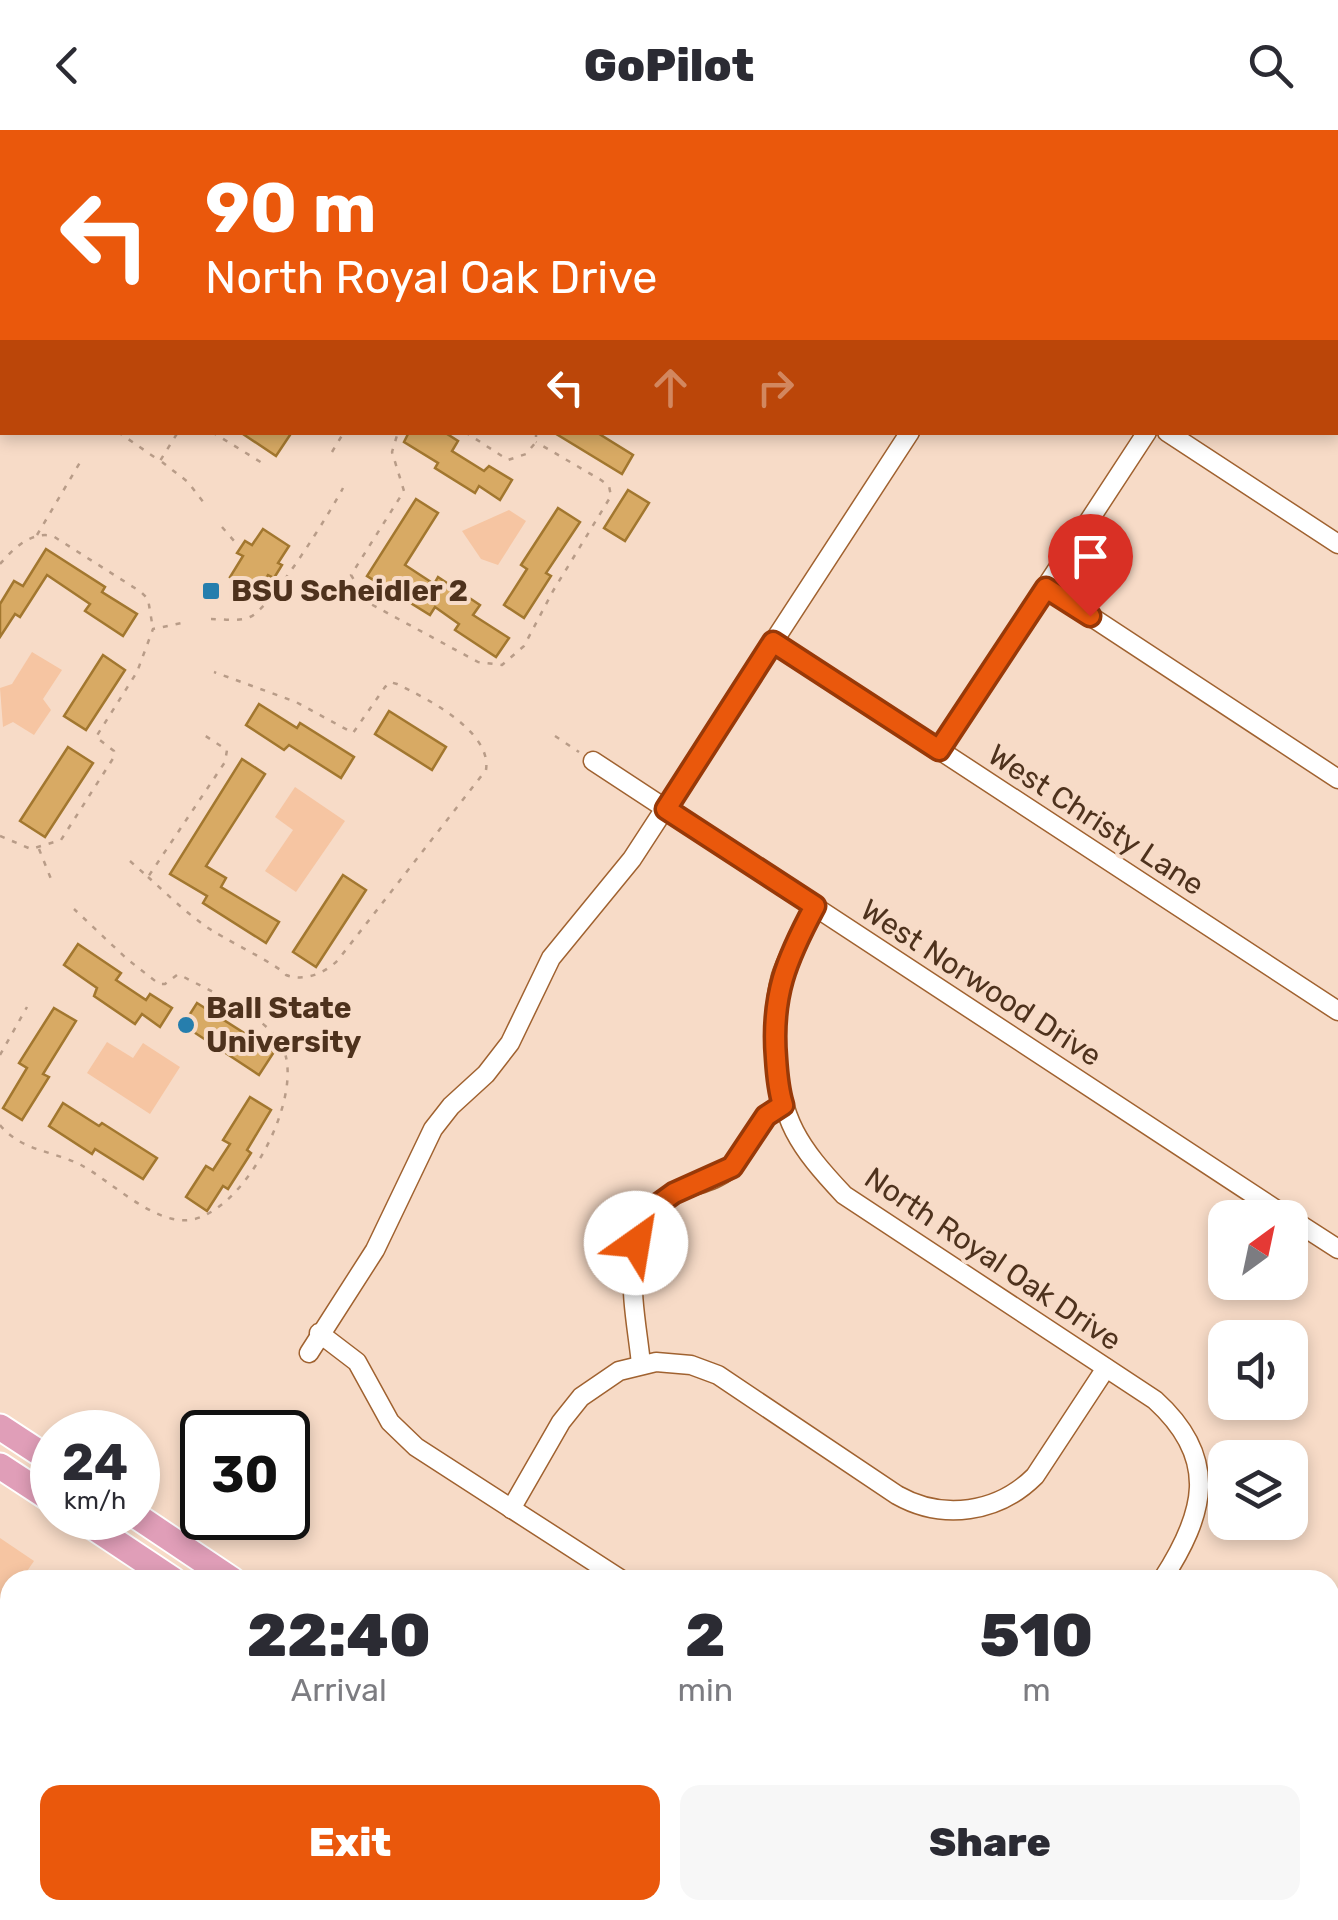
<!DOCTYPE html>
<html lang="en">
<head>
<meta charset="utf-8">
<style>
	:root { --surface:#fff; --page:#f7f7f7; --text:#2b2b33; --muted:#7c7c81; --accent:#ea580c }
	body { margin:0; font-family:Rubik,sans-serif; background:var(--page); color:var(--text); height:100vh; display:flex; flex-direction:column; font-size:38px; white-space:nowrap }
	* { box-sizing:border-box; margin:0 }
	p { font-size:32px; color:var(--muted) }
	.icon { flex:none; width:55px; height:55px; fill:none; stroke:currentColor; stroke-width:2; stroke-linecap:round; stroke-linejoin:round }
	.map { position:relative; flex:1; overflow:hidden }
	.sheet { position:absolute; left:0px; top:1440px; width:1340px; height:350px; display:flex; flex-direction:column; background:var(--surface); border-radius:30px 30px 0 0; box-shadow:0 5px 15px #0003 }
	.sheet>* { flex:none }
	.top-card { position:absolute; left:0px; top:0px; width:1340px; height:305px; box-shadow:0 5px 15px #0003; background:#ea580c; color:#fff; overflow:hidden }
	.needle { width:65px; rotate:33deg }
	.fabs { position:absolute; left:1208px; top:1070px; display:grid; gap:20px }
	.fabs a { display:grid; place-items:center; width:100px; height:100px; border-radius:20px; background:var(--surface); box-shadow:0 5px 15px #0003; font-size:50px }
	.speed { position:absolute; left:30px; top:1280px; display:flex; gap:20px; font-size:50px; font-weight:700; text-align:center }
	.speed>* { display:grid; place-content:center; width:130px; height:130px; border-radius:50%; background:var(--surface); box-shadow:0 5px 15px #0003; line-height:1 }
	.speed small { font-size:25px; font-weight:400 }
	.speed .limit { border:5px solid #111; border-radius:15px; background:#fff; color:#111 }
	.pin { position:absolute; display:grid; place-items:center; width:85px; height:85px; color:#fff; margin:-102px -42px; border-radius:50% 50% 50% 0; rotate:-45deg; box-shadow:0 0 10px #0007 }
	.pin .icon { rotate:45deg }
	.me { position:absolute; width:110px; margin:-55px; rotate:32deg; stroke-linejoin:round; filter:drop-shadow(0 0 8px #0008) }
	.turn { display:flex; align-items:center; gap:35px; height:210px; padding:0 40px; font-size:45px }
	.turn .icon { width:130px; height:130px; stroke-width:2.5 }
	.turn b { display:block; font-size:70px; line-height:85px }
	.lanes { display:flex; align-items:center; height:95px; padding:0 40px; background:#0003; justify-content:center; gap:50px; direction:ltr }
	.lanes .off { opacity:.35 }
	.eta { display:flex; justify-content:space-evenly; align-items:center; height:170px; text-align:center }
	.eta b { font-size:60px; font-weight:800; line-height:70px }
	.button { display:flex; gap:20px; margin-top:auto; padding:20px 40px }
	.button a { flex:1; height:115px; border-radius:20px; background:var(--accent); color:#fff; font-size:40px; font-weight:800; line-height:115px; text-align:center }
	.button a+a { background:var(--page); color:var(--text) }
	header { display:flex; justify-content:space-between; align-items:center; height:130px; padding:0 40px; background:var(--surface); font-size:45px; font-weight:800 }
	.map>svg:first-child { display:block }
	.green { fill:#f6c5a2 }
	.building { fill:#d8aa64; stroke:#a2772f; stroke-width:2.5 }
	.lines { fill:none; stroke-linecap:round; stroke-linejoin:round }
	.street-casing { stroke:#a06230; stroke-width:21 }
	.secondary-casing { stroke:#a06230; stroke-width:26 }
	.primary-casing { stroke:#fff; stroke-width:29 }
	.path { stroke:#b89c88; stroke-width:2.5; stroke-dasharray:5 8; stroke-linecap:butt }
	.street { stroke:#fff; stroke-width:18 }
	.secondary { stroke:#fff; stroke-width:22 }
	.primary { stroke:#e09eb8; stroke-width:25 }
	.route-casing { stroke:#983908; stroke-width:25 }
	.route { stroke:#ea580c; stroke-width:18 }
	.poi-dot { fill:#267ead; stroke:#f7dbc7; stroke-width:4 }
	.labels { text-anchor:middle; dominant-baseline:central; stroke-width:8; stroke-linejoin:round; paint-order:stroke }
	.poi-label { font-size:30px; font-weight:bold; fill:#4e321d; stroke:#f7dbc7; text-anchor:start }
	.street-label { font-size:30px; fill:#4e321d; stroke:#f7dbc7 }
</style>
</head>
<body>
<header><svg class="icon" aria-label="back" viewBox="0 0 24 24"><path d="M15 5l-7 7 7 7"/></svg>GoPilot<svg class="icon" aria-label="search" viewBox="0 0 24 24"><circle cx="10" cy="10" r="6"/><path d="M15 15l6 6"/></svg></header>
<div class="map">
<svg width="1338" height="1790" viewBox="0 0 1338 1790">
	<rect width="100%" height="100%" fill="#f7dbc7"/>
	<g class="green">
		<polygon points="509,380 526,391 498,435 481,429 462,401"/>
		<polygon points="32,522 62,540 43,569 51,580 34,605 13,592 3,597 0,558 12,554"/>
		<polygon points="295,657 345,691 296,762 265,741 293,700 275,687"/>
		<polygon points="107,912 133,928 143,913 180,937 150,984 87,943"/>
		<polygon points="0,1408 34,1431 21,1450 10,1450 10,1467 0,1483"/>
	</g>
	<g class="building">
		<polygon points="240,302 292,302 276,326"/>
		<polygon points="409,302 444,302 458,311 452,321 484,341 489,336 512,350 500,370 479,356 475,363 435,338 438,333 404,312"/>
		<polygon points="553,302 596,302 633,325 622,344"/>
		<polygon points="628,360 649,373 625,411 604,398"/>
		<polygon points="416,369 438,383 405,435 434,454 438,447 480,475 473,485 509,508 496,527 455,500 459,494 435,477 430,485 367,446"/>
		<polygon points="558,378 580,392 546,443 551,446 524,488 504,475 527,439 521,435"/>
		<polygon points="263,399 289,416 278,433 282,435 274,448 268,445 256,464 230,447 243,426 237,423 245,411 252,415"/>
		<polygon points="46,419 105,457 102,462 137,484 123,506 85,481 90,474 47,445 20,487 15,484 0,507 0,474 14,451 23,456"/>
		<polygon points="103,525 125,540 86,600 64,586"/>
		<polygon points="259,574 297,598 300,593 354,627 341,648 289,615 284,620 246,595"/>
		<polygon points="389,581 446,617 432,640 375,604"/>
		<polygon points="68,617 93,633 45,707 20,691"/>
		<polygon points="242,629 265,644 206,736 226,748 221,757 279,792 266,813 203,773 207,766 170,744"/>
		<polygon points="343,745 366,760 316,837 293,822"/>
		<polygon points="78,814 121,843 116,850 146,870 150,864 172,878 160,897 142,884 135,894 94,866 97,858 64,835"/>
		<polygon points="197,873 274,922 259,945 183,895"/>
		<polygon points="54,878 76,891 43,944 49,947 22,990 3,978 27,938 19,933"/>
		<polygon points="250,967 271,980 247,1020 251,1023 228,1059 223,1056 207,1081 186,1067 206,1036 213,1040 230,1014 223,1010"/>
		<polygon points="63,973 99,996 102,993 157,1028 143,1049 95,1019 92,1024 49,996"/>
	</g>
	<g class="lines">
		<g class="street-casing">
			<g id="street">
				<polyline points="470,0 471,2"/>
				<polyline points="788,0 792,2"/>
				<polyline points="1069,0 1072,2"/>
				<polyline points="844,2 845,0"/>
				<polyline points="1338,11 1338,10"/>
				<polyline points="1338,177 1338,178"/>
				<polyline points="1167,302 1338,414"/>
				<polyline points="1046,457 1338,649"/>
				<polyline points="773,511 1338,881"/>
				<polyline points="939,620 1147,302"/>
				<polyline points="593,631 1289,1088"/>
				<path d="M 815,776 C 803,799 789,822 781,846 C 774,871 774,898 775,923 C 781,991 798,1016 844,1065 L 1155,1270 C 1220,1329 1205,1384 1162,1450"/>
				<polyline points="1290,1088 1338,1119"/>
				<polyline points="319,1203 357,1232 390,1292 416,1317 622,1450"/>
				<polyline points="309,1223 375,1120 433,999 451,976 486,944 510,913 551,828 632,729 910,302"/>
				<path d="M 641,1234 C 636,1182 615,1103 667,1068 C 685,1055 713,1054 730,1039 C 751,1020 756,989 783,975"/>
				<path d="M 511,1379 L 561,1292 L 581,1267 L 619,1241 L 656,1232 L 691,1235 L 718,1245 L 897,1365 C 943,1391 998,1383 1035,1346 L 1106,1238"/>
				<polyline points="0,1688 10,1678"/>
				<polyline points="166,1790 172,1780"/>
			</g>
		</g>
		<g class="secondary-casing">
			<g id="secondary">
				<polyline points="1330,1589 1338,1576"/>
				<polyline points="1199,1790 1205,1780"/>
			</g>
		</g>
		<g class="primary-casing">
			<g id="primary">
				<polyline points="0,1297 52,1331"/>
				<polyline points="0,1336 52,1370"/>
				<polyline points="138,1387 232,1450"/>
				<polyline points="80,1388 173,1450"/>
				<polyline points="670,1780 685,1790"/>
				<polyline points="732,1780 747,1790"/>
			</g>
		</g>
		<g class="path">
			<polyline points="139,0 142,2"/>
			<polyline points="0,201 2,203"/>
			<polyline points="118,302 160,331 178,302"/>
			<polyline points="212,302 267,336"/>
			<polyline points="465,302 508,330 526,324 536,312 536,302"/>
			<polyline points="332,322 344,302"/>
			<polyline points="162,332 188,352 207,377"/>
			<polyline points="222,397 235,412"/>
			<polyline points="37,405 82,329"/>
			<path d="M 0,434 C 14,418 31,401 53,406 L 141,462 L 148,469 L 153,499"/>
			<polyline points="310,458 331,467 367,472 478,532 502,535 524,516 553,461 611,366 609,356 601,350 536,312"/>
			<polyline points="367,471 351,445 404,361 392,322 398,302"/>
			<path d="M 211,489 C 222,489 239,492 250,487 C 271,478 331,381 343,358"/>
			<polyline points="555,606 579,622"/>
			<polyline points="0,706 31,719 61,710 114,627 114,621 96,607 137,542 153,499 182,493"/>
			<polyline points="39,719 53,754"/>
			<polyline points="130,731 148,747 225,632 227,620 204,605"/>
			<path d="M 148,747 C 166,763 184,781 204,795 C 221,808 279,835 286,845 C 305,852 325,843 338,830 L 486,640 C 492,601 426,568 397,554 L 390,552 L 385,557 L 353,603 L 296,572 L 214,542"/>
			<polyline points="0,925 27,877"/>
			<path d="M 0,995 C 21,1021 54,1021 81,1035 C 111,1051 153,1094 189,1090 C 244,1084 307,964 282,916 C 265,885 212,862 182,846 L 177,845 L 165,854 L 159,854 L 127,829 L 74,779"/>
			<polyline points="528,1780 543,1790"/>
			<polyline points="451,1790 457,1780"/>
			<polyline points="518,1790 524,1780"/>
		</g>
		<use href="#street" class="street"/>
		<use href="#secondary" class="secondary"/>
		<use href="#primary" class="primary"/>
	</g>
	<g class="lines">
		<g class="route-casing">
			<path id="route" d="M 636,1113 L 656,1076 L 674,1063 L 732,1037 L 766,986 L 783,975 C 778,959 777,944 776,928 C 771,866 786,830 815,776 L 666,679 L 773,512 L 939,620 L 1046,458 L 1090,486"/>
		</g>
		<use href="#route" class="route"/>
	</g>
	<g class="poi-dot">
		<rect x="201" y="451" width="20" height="20" rx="5"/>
		<circle cx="186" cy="895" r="10"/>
	</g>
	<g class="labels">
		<g class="poi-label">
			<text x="231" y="461">BSU Scheidler 2</text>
			<text x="206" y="878">Ball State<tspan x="206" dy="34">University</tspan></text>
		</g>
		<g class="street-label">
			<text transform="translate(1096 690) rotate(33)">West Christy Lane</text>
			<text transform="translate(981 853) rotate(33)">West Norwood Drive</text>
			<text transform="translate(993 1129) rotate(34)">North Royal Oak Drive</text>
		</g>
	</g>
</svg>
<div class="fabs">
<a><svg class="needle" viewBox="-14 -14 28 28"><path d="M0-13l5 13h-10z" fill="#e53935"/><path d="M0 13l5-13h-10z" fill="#7c7c81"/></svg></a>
<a><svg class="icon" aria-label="sound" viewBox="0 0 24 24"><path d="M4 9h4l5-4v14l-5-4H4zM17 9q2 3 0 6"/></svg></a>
<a><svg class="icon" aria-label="layers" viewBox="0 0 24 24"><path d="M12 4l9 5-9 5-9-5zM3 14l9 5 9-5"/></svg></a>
</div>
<div class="speed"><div>24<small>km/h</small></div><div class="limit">30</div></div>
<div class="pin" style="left:1090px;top:486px;background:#d93025"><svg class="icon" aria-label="arrive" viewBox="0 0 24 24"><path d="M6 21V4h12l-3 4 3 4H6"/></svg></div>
<svg class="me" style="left:636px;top:1113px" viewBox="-20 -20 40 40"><circle r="19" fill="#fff"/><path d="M0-13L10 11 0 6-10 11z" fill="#ea580c"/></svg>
<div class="top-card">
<div class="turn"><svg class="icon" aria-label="left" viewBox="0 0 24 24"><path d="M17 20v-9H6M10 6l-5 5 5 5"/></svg><div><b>90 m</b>North Royal Oak Drive</div></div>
<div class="lanes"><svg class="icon" aria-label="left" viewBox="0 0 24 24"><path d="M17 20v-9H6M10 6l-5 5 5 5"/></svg><svg class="icon off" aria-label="ahead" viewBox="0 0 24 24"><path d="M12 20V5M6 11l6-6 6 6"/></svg><svg class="icon off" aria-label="right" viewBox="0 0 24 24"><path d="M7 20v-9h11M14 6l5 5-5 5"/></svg></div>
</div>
<section class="sheet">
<div class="eta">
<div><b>22:40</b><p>Arrival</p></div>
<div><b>2</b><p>min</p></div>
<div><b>510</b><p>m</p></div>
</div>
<div class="button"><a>Exit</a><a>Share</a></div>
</section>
</div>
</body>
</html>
